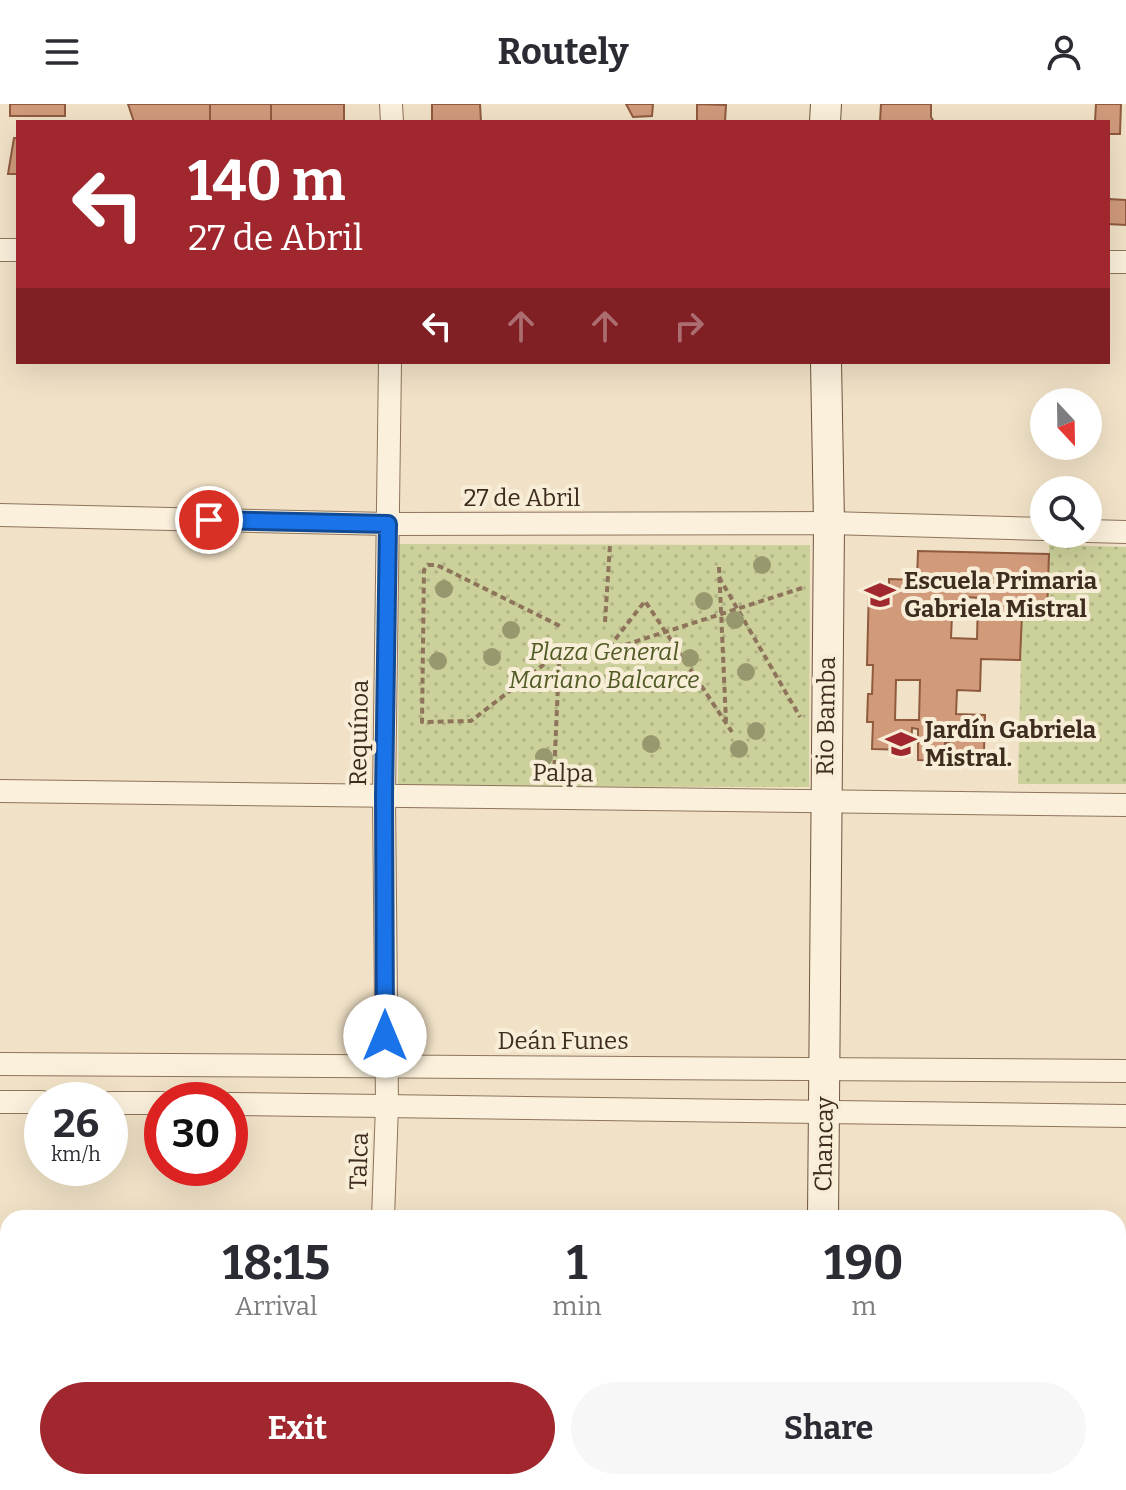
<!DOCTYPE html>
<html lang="en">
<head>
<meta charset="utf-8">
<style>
	:root { --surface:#fff; --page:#f7f7f7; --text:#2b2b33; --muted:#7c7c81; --accent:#a1272e }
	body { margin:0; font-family:Bitter,serif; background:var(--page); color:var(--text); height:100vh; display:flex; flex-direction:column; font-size:30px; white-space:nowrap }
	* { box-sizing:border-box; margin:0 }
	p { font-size:26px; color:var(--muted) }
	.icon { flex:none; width:44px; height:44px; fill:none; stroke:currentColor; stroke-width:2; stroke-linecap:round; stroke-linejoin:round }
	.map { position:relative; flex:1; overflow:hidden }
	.sheet { position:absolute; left:0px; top:1106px; width:1126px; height:280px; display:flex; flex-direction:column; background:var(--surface); border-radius:24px 24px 0 0; box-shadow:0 8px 32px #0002 }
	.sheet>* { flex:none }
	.hud { position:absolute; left:16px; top:16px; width:1094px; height:244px; border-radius:0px; box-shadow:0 8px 32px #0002; background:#a1272e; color:#fff; overflow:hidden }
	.needle { width:52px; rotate:158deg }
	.fabs { position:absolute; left:1030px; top:284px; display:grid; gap:16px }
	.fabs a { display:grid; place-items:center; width:72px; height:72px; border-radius:50%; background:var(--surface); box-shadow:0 8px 32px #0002; font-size:40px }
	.speed { position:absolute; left:24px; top:978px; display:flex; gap:16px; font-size:40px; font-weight:700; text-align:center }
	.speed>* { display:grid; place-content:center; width:104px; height:104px; border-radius:50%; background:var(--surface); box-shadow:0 8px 32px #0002; line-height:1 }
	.speed small { font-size:20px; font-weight:400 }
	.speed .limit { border:12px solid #d22; background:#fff; color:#111 }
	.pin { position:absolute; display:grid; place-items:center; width:68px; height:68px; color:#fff; margin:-34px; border:4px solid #fff; border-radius:50%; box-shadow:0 2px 8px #0007 }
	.me { position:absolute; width:88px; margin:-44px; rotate:0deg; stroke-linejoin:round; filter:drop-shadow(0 0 6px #0008) }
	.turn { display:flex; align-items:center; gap:28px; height:168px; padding:0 40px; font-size:36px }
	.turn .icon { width:104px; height:104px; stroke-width:2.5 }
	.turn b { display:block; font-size:56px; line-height:68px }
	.lanes { display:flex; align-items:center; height:76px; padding:0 40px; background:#0003; justify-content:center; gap:40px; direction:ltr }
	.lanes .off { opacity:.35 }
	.eta { display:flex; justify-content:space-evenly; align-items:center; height:136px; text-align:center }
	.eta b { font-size:48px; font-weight:700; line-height:56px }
	.action { display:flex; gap:16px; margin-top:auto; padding:16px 40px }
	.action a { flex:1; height:92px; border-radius:48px; background:var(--accent); color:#fff; font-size:32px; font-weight:700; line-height:92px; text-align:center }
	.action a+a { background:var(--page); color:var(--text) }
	header { display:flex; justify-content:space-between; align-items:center; height:104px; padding:0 40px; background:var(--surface); font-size:36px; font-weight:700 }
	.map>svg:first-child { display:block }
	.green { fill:url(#green-dots) }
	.building { fill:#d19b7b; stroke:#8f5b3f; stroke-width:2; fill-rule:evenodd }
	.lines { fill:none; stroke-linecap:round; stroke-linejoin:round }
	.minor-casing { stroke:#8e745b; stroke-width:24 }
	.secondary-casing { stroke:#70553e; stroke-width:32 }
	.path { stroke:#8e745b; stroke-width:4; stroke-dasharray:6 4; stroke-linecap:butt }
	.minor { stroke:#fbf0db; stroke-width:22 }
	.secondary { stroke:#fbf0db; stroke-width:30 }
	.tree { fill:#98986e }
	.route-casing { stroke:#114b97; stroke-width:20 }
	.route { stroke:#1a73e8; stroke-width:14 }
	.labels { text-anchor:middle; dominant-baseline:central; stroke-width:8; stroke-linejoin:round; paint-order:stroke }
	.street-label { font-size:24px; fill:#3e2d1f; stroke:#f8edd7 }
	.poi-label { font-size:24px; font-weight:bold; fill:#3e2d1f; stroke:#f8edd7; text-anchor:start }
	.park-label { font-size:24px; font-style:italic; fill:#505b25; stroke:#f8edd7 }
</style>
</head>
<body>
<header><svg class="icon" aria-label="menu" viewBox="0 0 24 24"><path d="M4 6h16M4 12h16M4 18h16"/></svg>Routely<svg class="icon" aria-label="person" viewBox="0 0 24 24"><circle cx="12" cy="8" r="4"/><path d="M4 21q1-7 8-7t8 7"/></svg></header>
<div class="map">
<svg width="1126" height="1386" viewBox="0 0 1126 1386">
	<defs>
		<pattern id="green-dots" width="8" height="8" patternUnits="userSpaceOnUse" patternTransform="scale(2)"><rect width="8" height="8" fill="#ccd09a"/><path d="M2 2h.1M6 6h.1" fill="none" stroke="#b0b384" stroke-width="1.8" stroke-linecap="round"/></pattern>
	</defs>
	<rect width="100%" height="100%" fill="#f1e2c7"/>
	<g class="green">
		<polygon points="399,440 810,441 809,683 398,682"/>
		<polygon points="1049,441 1126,443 1126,680 1018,680 1022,510 1047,510"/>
	</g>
	<g class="building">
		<rect x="10" y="0" width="55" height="12"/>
		<polygon points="128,0 210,0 210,18 134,18"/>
		<rect x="210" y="0" width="61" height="18"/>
		<rect x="271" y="0" width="73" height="18"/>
		<polygon points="432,0 480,0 481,18 432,18"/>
		<polygon points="626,0 653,0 652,12 633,13"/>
		<polygon points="697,0 726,1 725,18 697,18"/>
		<polygon points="881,0 931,0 931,13 934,18 880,18"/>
		<polygon points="1096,0 1121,0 1120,30 1108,30 1108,18 1095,18"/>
		<polygon points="14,34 18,34 18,70 8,70"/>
		<polygon points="1108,95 1126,96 1126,121 1108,120"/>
		<path d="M 918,447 L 1049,450 L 1047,510 L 1022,510 L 1020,556 L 981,555 L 980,587 L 957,586 L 956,610 L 985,611 L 984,647 L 949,646 L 949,639 L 945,639 L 945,657 L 918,656 L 918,625 L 912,624 L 911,646 L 872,645 L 873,618 L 867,618 L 868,590 L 872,590 L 873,561 L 867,561 L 869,482 L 889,482 L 889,475 L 917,476 ZM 967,493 L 978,494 L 977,535 L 951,534 L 952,511 L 966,512 ZM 896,576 L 920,576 L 919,616 L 895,616 Z"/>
	</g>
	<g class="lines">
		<g class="minor-casing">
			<g id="minor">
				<polyline points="391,0 392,18"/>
				<polyline points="0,146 18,146"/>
				<polyline points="1108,158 1126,158"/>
				<polyline points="0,411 388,420 829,419 1044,425"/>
				<polyline points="1088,427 1126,428"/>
				<polyline points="0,687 1126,701"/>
				<polyline points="0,960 1126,967"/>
				<polyline points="0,998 42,998"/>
				<polyline points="110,999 162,999"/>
				<polyline points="230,1000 1126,1012"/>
				<polyline points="383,1114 387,1001 384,692 390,258"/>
				<polyline points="0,1258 8,1258"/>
				<polyline points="1118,1286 1126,1286"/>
				<polyline points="366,1386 371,1378"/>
				<polyline points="565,1386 567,1378"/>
			</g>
		</g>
		<g class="secondary-casing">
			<g id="secondary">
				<polyline points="825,18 826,0"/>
				<polyline points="823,1114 829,419 826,258"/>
				<polyline points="821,1378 821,1386"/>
			</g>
		</g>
		<g class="path">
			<polyline points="719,463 726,617"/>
			<polyline points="719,473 800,613"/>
			<polyline points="605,518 610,441"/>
			<polyline points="606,547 802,484"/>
			<polyline points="560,548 471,617 422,618 424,466 428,461 437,461 562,523"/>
			<polyline points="603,551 645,497 732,628"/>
			<polyline points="554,672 559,558"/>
		</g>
		<use href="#minor" class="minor"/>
		<use href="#secondary" class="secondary"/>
	</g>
	<g class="tree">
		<circle cx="762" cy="461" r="9"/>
		<circle cx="444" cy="485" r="9"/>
		<circle cx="704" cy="497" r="9"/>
		<circle cx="735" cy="516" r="9"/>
		<circle cx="511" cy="526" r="9"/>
		<circle cx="492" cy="553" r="9"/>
		<circle cx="690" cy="554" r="9"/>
		<circle cx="438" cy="557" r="9"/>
		<circle cx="746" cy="568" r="9"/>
		<circle cx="756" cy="627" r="9"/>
		<circle cx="651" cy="640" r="9"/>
		<circle cx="739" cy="645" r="9"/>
		<circle cx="544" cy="653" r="9"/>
	</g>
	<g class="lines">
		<g class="route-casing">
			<polyline id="route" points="209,416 388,420 384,692 385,932"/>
		</g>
		<use href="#route" class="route"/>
	</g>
	<defs>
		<g id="school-bare" transform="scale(2.4)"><path d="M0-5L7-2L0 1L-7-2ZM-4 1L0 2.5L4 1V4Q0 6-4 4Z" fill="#a1272e" stroke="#f8edd7" stroke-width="2.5" paint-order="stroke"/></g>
	</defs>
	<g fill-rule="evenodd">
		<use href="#school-bare" x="880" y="491"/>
		<use href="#school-bare" x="901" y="640"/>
	</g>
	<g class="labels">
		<g class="street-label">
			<text x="522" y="394">27 de Abril</text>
			<text transform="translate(826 612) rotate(-89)">Rio Bamba</text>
			<text transform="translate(359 629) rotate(-89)">Requínoa</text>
			<text transform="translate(563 669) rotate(1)">Palpa</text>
			<text x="563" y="937">Deán Funes</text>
			<text transform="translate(824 1040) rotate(-89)">Chancay</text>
			<text transform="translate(359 1057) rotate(-88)">Talca</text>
		</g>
		<g class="poi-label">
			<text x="904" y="477">Escuela Primaria<tspan x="904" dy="28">Gabriela Mistral</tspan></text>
			<text x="925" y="626">Jardín Gabriela<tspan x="925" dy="28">Mistral.</tspan></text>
		</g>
		<g class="park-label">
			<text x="604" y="548">Plaza General<tspan x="604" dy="28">Mariano Balcarce</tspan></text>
		</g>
	</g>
</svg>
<div class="fabs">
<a><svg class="needle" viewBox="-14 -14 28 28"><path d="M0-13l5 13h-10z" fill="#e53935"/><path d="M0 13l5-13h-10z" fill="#7c7c81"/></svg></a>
<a><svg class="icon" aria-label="search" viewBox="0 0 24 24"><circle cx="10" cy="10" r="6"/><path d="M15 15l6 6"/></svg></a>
</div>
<div class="speed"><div>26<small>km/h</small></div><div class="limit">30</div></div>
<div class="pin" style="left:209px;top:416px;background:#d93025"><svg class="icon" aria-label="arrive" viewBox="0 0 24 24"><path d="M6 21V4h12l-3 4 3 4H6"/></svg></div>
<svg class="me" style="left:385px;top:932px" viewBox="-20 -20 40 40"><circle r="19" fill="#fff"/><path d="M0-13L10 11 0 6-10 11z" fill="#1a73e8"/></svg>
<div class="hud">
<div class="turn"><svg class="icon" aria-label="left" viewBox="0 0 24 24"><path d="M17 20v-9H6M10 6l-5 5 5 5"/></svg><div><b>140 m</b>27 de Abril</div></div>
<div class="lanes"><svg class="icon" aria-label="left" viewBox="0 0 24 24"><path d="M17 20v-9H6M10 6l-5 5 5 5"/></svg><svg class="icon off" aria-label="ahead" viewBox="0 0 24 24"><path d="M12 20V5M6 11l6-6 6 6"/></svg><svg class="icon off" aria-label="ahead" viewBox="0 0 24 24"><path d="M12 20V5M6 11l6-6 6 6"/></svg><svg class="icon off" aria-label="right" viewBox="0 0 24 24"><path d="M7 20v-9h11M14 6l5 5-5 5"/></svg></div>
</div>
<section class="sheet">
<div class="eta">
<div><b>18:15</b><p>Arrival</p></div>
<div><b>1</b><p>min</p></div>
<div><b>190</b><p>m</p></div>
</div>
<div class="action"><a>Exit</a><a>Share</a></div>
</section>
</div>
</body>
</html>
